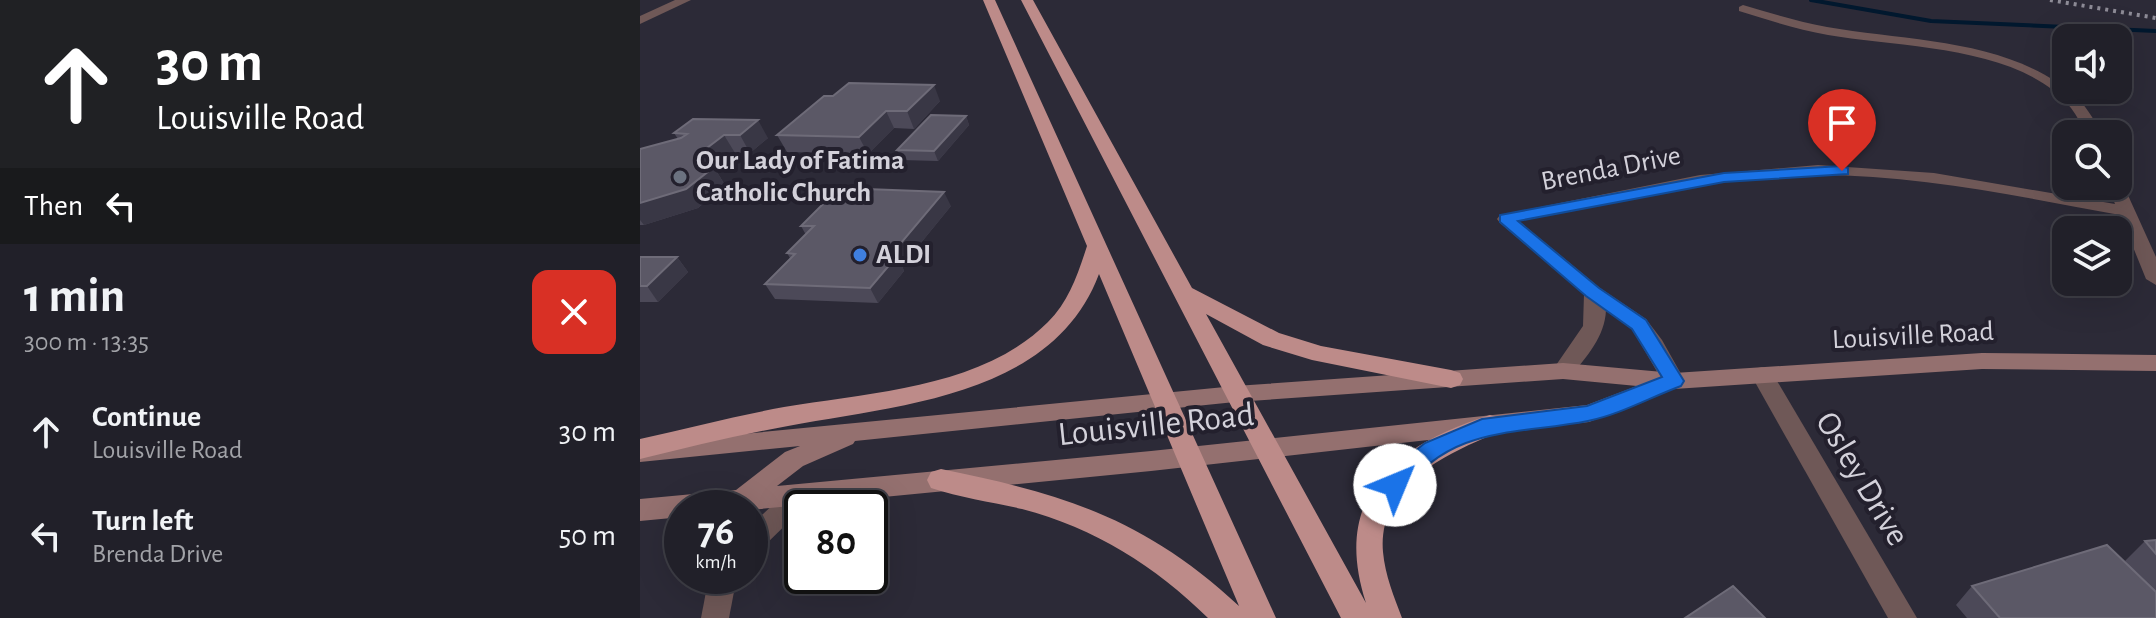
<!DOCTYPE html>
<html lang="en">
<head>
<meta charset="utf-8">
<style>
	:root { --surface:#212029; --page:#2d2d35; --text:#f1f3f6; --muted:#a2a3a8; --line:#3e3e46 }
	body { margin:0; font-family:"Alegreya Sans",sans-serif; background:var(--page); color:var(--text); height:100vh; display:flex; flex-direction:column; font-size:30px; white-space:nowrap }
	* { box-sizing:border-box; margin:0 }
	p { font-size:26px; color:var(--muted) }
	.icon { flex:none; width:44px; height:44px; fill:none; stroke:currentColor; stroke-width:2; stroke-linecap:round; stroke-linejoin:round }
	.map { position:relative; flex:1; overflow:hidden }
	.side { display:flex; flex-direction:column; background:var(--surface); width:640px }
	.side>* { flex:none }
	.hud { background:#202124; color:#fff; overflow:hidden }
	.buttons { position:absolute; left:1412px; top:24px; display:grid; gap:16px }
	.buttons a { display:grid; place-items:center; width:80px; height:80px; border-radius:16px; background:var(--surface); box-shadow:0 8px 32px #0002,0 0 0 2px var(--line); font-size:40px }
	.speed { position:absolute; left:24px; top:490px; display:flex; gap:16px; font-size:40px; font-weight:700; text-align:center }
	.speed>* { display:grid; place-content:center; width:104px; height:104px; border-radius:50%; background:var(--surface); box-shadow:0 8px 32px #0002,0 0 0 2px var(--line); line-height:1 }
	.speed small { font-size:20px; font-weight:400 }
	.speed .limit { border:4px solid #111; border-radius:12px; background:#fff; color:#111 }
	.pin { position:absolute; display:grid; place-items:center; width:68px; height:68px; color:#fff; margin:-82px -34px; border-radius:50% 50% 50% 0; rotate:-45deg; box-shadow:0 0 8px #0007 }
	.pin .icon { rotate:45deg }
	.me { position:absolute; width:88px; margin:-44px; rotate:45deg; stroke-linejoin:round; filter:drop-shadow(0 0 6px #0008) }
	.turn { display:flex; align-items:center; gap:28px; height:168px; padding:0 24px; font-size:36px }
	.turn .icon { width:104px; height:104px; stroke-width:2.5 }
	.turn b { display:block; font-size:56px; line-height:68px }
	.then { display:flex; align-items:center; height:76px; padding:0 24px; background:#0003; gap:16px; font-size:30px }
	.round { display:grid; place-items:center; flex:none; width:84px; height:84px; border-radius:16px; background:var(--page) }
	.head { display:flex; align-items:center; justify-content:space-between; height:136px; padding:0 24px }
	h1 { font-size:48px; font-weight:600; line-height:60px }
	ul { padding:0; list-style:none }
	li { display:flex; align-items:center; gap:24px; height:104px; padding:0 24px }
	li div { flex:1 }
	li b { display:block; font-size:30px }
	li em { font-style:normal }
	main { display:flex; flex:1; min-height:0 }
	.map>svg:first-child { display:block }
	.lines { fill:none; stroke-linecap:round; stroke-linejoin:round }
	.stream { stroke:#01182e; stroke-width:4 }
	.minor { fill:#6f5857; fill-rule:evenodd }
	.secondary { fill:#94706f; fill-rule:evenodd }
	.trunk { fill:#bd8b89; fill-rule:evenodd }
	.rail { stroke:#8d8b96; stroke-width:4; stroke-dasharray:3 5; stroke-linecap:butt }
	.wall { fill:#4c4958 }
	.shaded-wall { fill:#393745 }
	.building { fill:#5b5866; stroke:#6e6b78; stroke-width:2 }
	.route { fill:#1a73e8; stroke:#114b97; stroke-width:2 }
	.worship-dot { fill:#6b7280; stroke:#23202d; stroke-width:3 }
	.shop-dot { fill:#3f7fe0; stroke:#23202d; stroke-width:3 }
	.labels { text-anchor:middle; dominant-baseline:central; stroke-width:8; stroke-linejoin:round; paint-order:stroke }
	.poi-label { font-size:28px; font-weight:bold; fill:#d3d1da; stroke:#23202d; text-anchor:start }
	.street-label { font-size:28px; fill:#d3d1da; stroke:#23202d }
	.near-street-label { font-size:34px; fill:#d3d1da; stroke:#23202d }
</style>
</head>
<body>
<main>
<section class="side">
<div class="hud">
<div class="turn"><svg class="icon" aria-label="ahead" viewBox="0 0 24 24"><path d="M12 20V5M6 11l6-6 6 6"/></svg><div><b>30 m</b>Louisville Road</div></div>
<div class="then">Then<svg class="icon" aria-label="left" viewBox="0 0 24 24"><path d="M17 20v-9H6M10 6l-5 5 5 5"/></svg></div>
</div>
<div class="head"><div><h1>1 min</h1><p>300 m · 13:35</p></div><a class="round" style="background:#d93025;color:#fff"><svg class="icon" aria-label="close" viewBox="0 0 24 24"><path d="M6 6l12 12M18 6L6 18"/></svg></a></div>
<ul>
<li><svg class="icon" aria-label="ahead" viewBox="0 0 24 24"><path d="M12 20V5M6 11l6-6 6 6"/></svg><div><b>Continue</b><p>Louisville Road</p></div><em>30 m</em></li>
<li><svg class="icon" aria-label="left" viewBox="0 0 24 24"><path d="M17 20v-9H6M10 6l-5 5 5 5"/></svg><div><b>Turn left</b><p>Brenda Drive</p></div><em>50 m</em></li>
</ul>
</section>
<div class="map">
<svg width="1516" height="618" viewBox="0 0 1516 618">
	<rect width="100%" height="100%" fill="#2c2a37"/>
	<g class="lines">
		<polyline class="stream" points="1171,0 1291,21 1516,31"/>
		<g class="minor">
			<polygon points="35,0 51,0 0,24 0,16"/>
			<path d="M 1103,5 C 1131,13 1158,22 1187,27 C 1271,42 1372,38 1438,99 C 1448,108 1455,123 1463,134 L 1447,134 C 1442,126 1437,116 1431,108 C 1381,45 1261,48 1188,35 C 1158,30 1128,20 1099,11 L 1099,7 Z"/>
			<path d="M 1178,165 L 1294,173 L 1475,204 L 1468,186 L 1482,182 L 1516,257 L 1516,285 L 1506,279 L 1480,215 C 1381,197 1280,175 1179,175 C 1078,175 977,199 879,221 L 960,288 L 1006,319 L 1022,340 L 1045,381 L 1042,387 L 1026,387 L 992,329 L 966,310 C 965,337 946,357 931,376 L 915,376 L 912,371 L 943,326 L 944,294 L 860,223 L 857,219 L 860,215 L 1060,175 Z"/>
			<polygon points="1122,367 1130,369 1277,618 1248,618 1111,375 1114,369"/>
			<polygon points="160,485 169,488 173,495 169,502 119,551 110,554 110,526 151,488"/>
			<polygon points="69,576 97,576 89,618 61,618"/>
		</g>
		<path class="secondary" d="M 1342,353 L 1516,355 L 1516,371 L 1342,369 L 1034,389 L 949,422 L 511,471 L 110,510 L 42,508 L 42,517 L 0,521 L 0,499 L 96,490 L 145,452 L 160,446 L 0,462 L 0,444 L 595,386 L 923,363 L 1034,373 ZM 923,379 L 997,386 L 947,405 L 511,451 L 137,486 L 163,466 L 213,444 L 215,441 L 595,402 Z"/>
		<g class="trunk">
			<path d="M 343,0 L 355,0 L 636,618 L 568,618 C 515,566 455,528 382,509 C 352,502 321,498 291,488 L 287,480 L 291,472 L 301,469 C 425,494 505,519 599,606 L 459,274 C 413,397 258,405 148,426 C 98,435 49,447 0,459 L 0,439 C 48,428 96,416 144,407 C 231,392 342,388 408,322 C 429,301 438,274 447,246 Z"/>
			<path d="M 381,0 L 393,0 L 552,288 L 639,333 L 681,346 L 811,370 L 820,373 L 823,379 L 820,385 L 811,388 L 672,360 L 623,345 L 566,314 L 726,603 C 691,496 755,445 850,415 L 859,418 L 863,425 L 859,432 C 808,453 737,484 743,552 C 745,575 754,597 762,618 L 701,618 Z"/>
		</g>
		<polyline class="rail" points="1410,0 1516,18"/>
	</g>
	<g class="wall">
		<polygon points="193,96 300,101 274,129 254,128 228,154 147,152 137,135"/>
		<polygon points="326,116 329,125 298,161 261,160 257,150"/>
		<polygon points="53,119 128,138 110,153 95,153 75,169 85,185 58,208 4,225 0,225 0,149 38,139 34,133"/>
		<polygon points="311,206 262,266 264,271 238,303 135,299 125,284 150,258 147,253 166,235 161,226"/>
		<polygon points="0,257 37,257 48,272 18,302 0,302"/>
		<polygon points="1516,540 1516,618 1327,618 1316,605 1332,586 1489,566 1485,561 1505,541"/>
	</g>
	<g class="shaded-wall">
		<polygon points="294,85 300,101 274,129 267,111"/>
		<polygon points="246,111 254,128 228,154 219,137"/>
		<polygon points="326,116 329,125 298,161 294,151"/>
		<polygon points="118,120 128,138 110,153 100,135"/>
		<polygon points="84,135 95,153 75,169 85,185 58,208 4,225 0,220 0,203"/>
		<polygon points="304,192 311,206 262,266 264,271 238,303 230,288 250,256"/>
		<polygon points="37,257 48,272 18,302 7,286"/>
	</g>
	<g class="building">
		<polygon points="209,83 294,85 267,111 246,111 219,137 137,135 184,96 193,96"/>
		<polygon points="291,115 326,116 294,151 257,150"/>
		<polygon points="53,119 118,120 100,135 84,135 63,151 74,167 46,189 0,203 0,149 41,138 47,134 34,133"/>
		<polygon points="199,188 304,192 250,256 257,256 230,288 125,284 155,254 147,253 174,226 161,226"/>
		<polygon points="0,257 37,257 7,286 0,286"/>
		<polygon points="1516,540 1516,554 1505,541"/>
		<polygon points="1467,545 1516,592 1516,618 1360,618 1332,586"/>
		<polygon points="1093,586 1125,618 1045,618"/>
	</g>
	<path class="route" d="M 1202,166 L 1208,168 L 1208,174 L 1084,182 L 878,221 L 959,288 L 1006,320 L 1044,381 L 1041,386 C 1011,397 979,415 948,421 C 877,435 811,425 763,492 L 747,492 L 744,485 L 757,465 L 785,443 L 842,419 L 947,406 L 1022,377 L 992,329 L 946,296 L 860,222 L 860,215 L 1084,173 Z"/>
	<circle class="worship-dot" cx="40" cy="177" r="8"/>
	<circle class="shop-dot" cx="220" cy="255" r="8"/>
	<g class="labels">
		<g class="poi-label">
			<text x="56" y="161">Our Lady of Fatima<tspan x="56" dy="32">Catholic Church</tspan></text>
			<text x="236" y="255">ALDI</text>
		</g>
		<g class="street-label">
			<text transform="translate(971 169) rotate(-11)">Brenda Drive</text>
			<text transform="translate(1273 336) rotate(-3)">Louisville Road</text>
		</g>
		<g class="near-street-label">
			<text transform="translate(516 425) rotate(-6)">Louisville Road</text>
			<text transform="translate(1222 479) rotate(59)">Osley Drive</text>
		</g>
	</g>
</svg>
<div class="buttons">
<a><svg class="icon" aria-label="sound" viewBox="0 0 24 24"><path d="M4 9h4l5-4v14l-5-4H4zM17 9q2 3 0 6"/></svg></a>
<a><svg class="icon" aria-label="search" viewBox="0 0 24 24"><circle cx="10" cy="10" r="6"/><path d="M15 15l6 6"/></svg></a>
<a><svg class="icon" aria-label="layers" viewBox="0 0 24 24"><path d="M12 4l9 5-9 5-9-5zM3 14l9 5 9-5"/></svg></a>
</div>
<div class="speed"><div>76<small>km/h</small></div><div class="limit">80</div></div>
<div class="pin" style="left:1202px;top:171px;background:#d93025"><svg class="icon" aria-label="arrive" viewBox="0 0 24 24"><path d="M6 21V4h12l-3 4 3 4H6"/></svg></div>
<svg class="me" style="left:755px;top:485px" viewBox="-20 -20 40 40"><circle r="19" fill="#fff"/><path d="M0-13L10 11 0 6-10 11z" fill="#1a73e8"/></svg>
</div>
</main>
</body>
</html>
